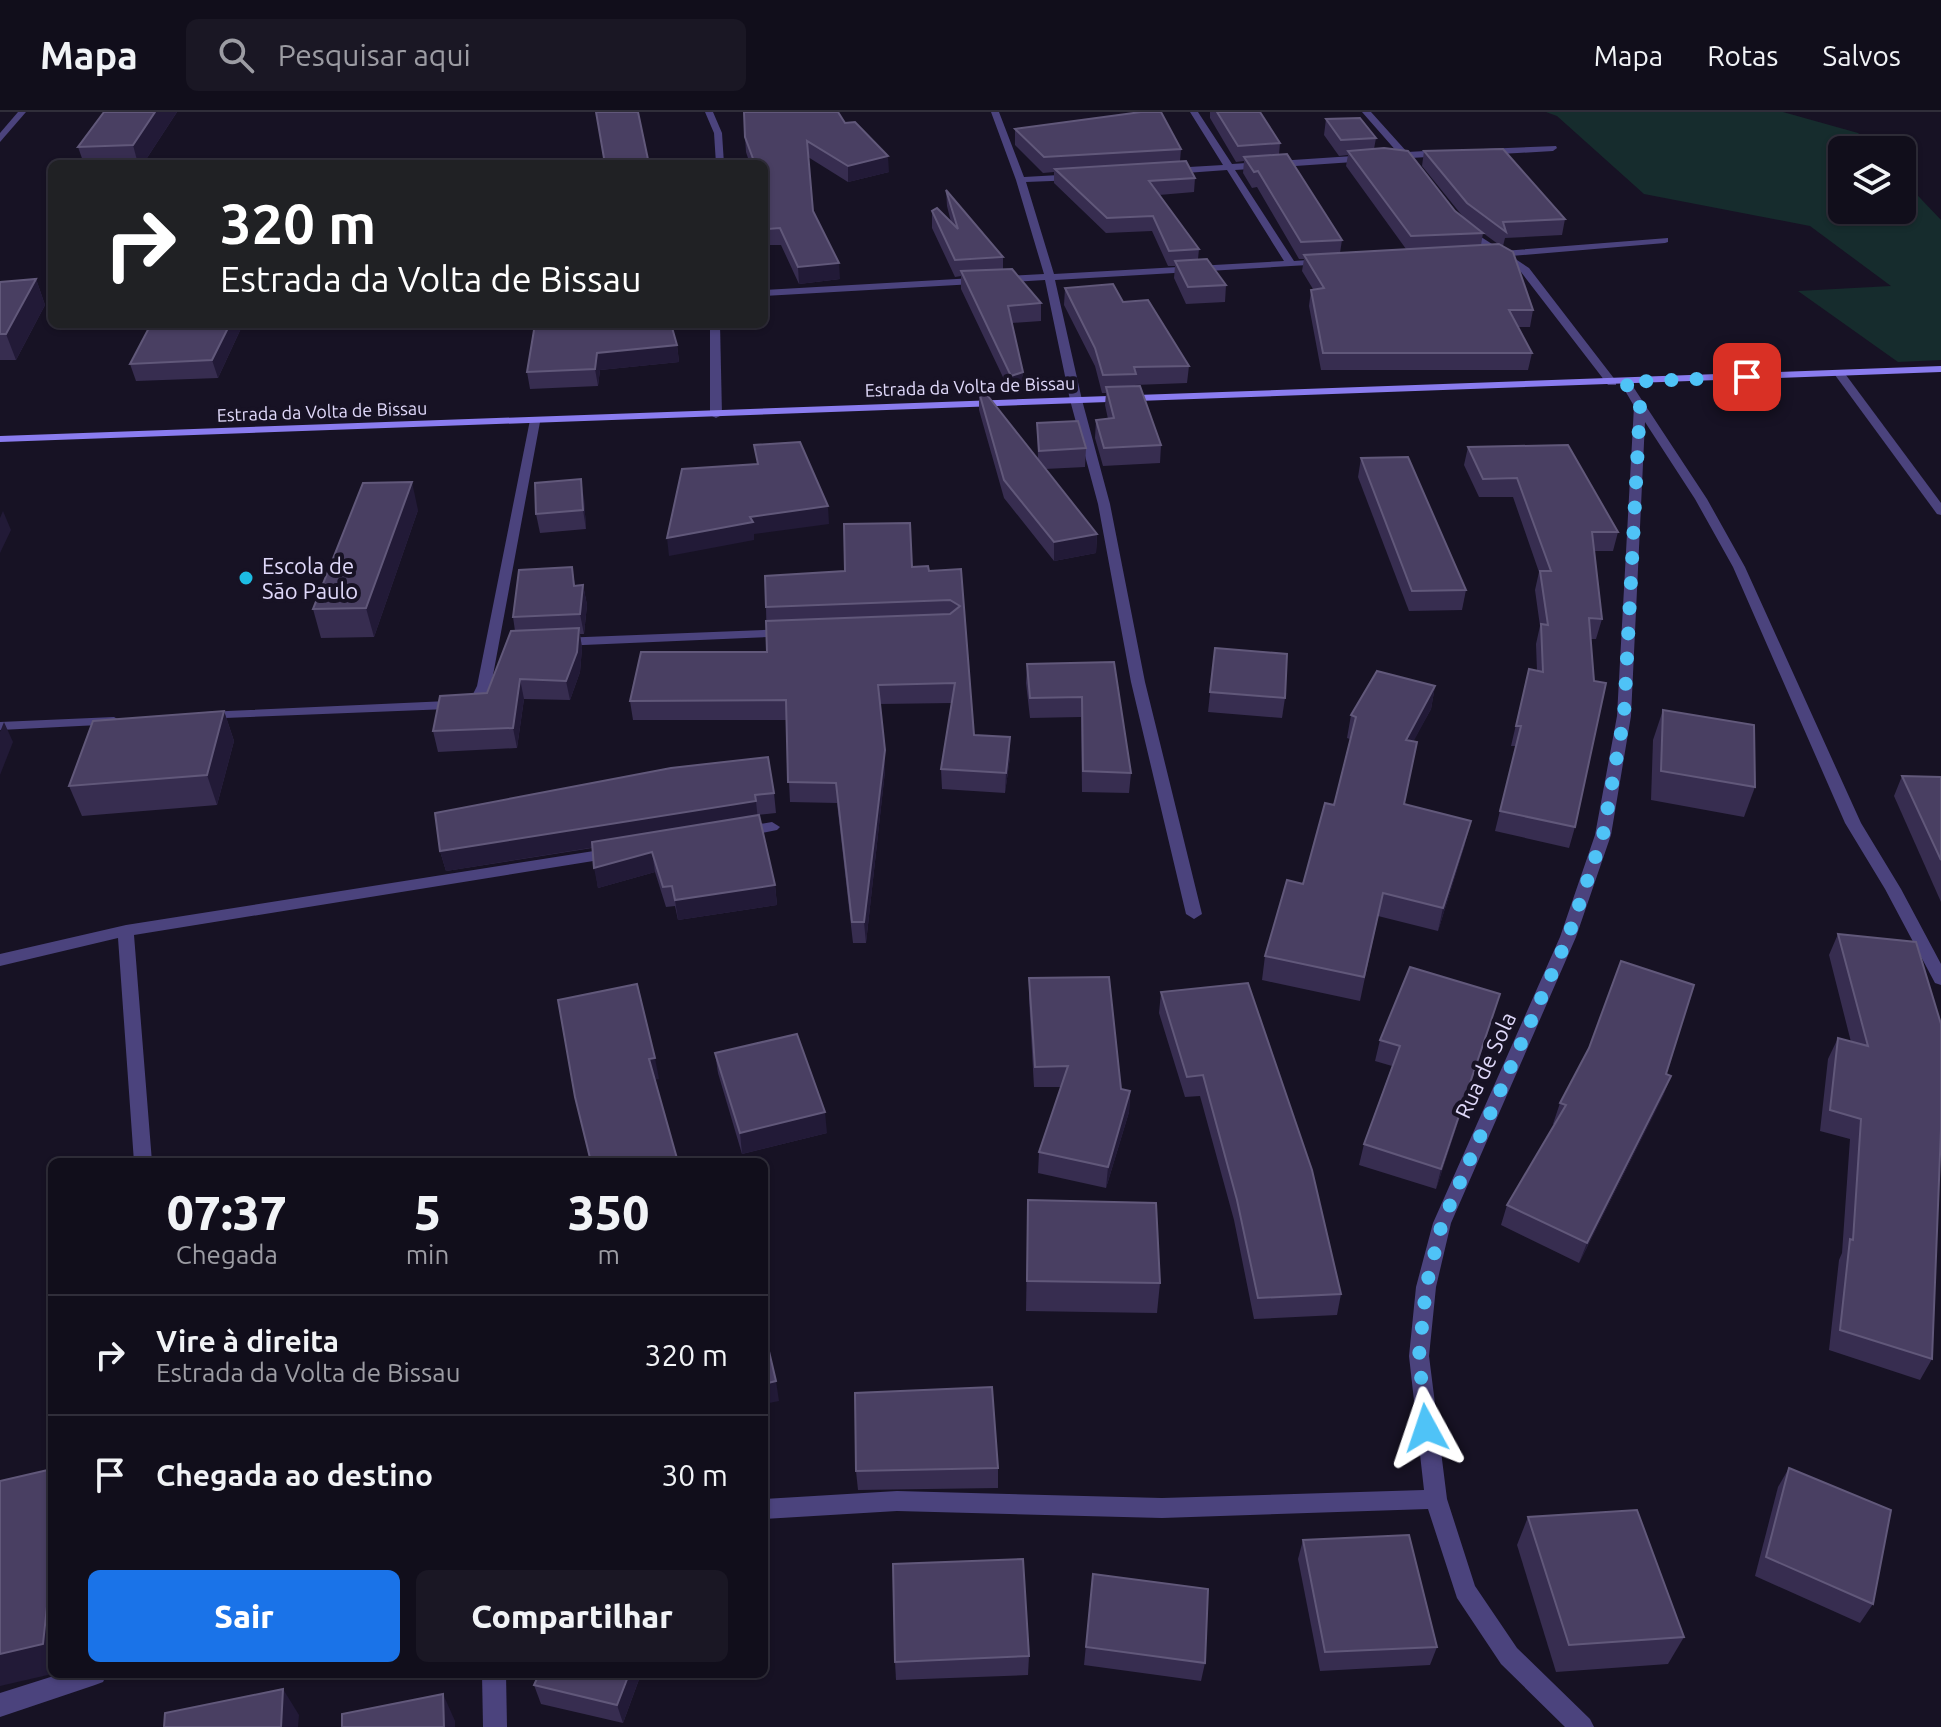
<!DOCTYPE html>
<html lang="pt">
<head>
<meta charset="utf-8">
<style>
	:root { --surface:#110e1b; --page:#1a1724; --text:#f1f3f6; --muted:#9c9ca3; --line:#302e3a; --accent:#1a73e8 }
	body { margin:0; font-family:Ubuntu,sans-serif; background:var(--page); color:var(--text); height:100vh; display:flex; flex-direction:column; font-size:30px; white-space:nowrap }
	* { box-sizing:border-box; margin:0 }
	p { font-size:26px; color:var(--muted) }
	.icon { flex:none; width:44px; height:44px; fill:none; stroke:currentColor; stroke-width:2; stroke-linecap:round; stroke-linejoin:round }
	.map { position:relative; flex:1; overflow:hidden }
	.details { position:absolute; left:48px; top:1046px; width:720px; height:520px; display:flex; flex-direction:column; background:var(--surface); border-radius:12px; box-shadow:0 2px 6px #0004,0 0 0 2px var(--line) }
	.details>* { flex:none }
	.banner { position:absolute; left:48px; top:48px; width:720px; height:168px; border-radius:12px; box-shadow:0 2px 6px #0004,0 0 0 2px var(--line); background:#202124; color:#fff; overflow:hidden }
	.controls { position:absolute; left:1828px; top:24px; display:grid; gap:16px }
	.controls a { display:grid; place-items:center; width:88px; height:88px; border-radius:12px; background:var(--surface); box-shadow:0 2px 6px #0004,0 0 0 2px var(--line); font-size:40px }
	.pin { position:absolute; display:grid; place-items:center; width:68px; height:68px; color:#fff; margin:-34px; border-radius:16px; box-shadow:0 4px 12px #0006 }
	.me { position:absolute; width:88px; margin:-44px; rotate:355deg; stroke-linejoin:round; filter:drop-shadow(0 0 6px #0008) }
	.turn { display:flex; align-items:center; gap:28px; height:168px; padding:0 40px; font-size:36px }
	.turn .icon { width:104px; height:104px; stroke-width:2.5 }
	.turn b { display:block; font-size:56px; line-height:68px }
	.eta { display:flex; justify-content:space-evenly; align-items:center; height:136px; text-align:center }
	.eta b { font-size:48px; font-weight:800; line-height:56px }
	.primary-button { display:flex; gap:16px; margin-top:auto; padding:16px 40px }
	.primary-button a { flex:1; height:92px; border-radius:12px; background:var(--accent); color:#fff; font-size:32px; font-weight:800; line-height:92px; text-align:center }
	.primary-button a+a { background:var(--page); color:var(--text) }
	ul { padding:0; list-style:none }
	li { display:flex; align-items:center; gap:24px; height:120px; padding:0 40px; border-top:2px solid var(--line) }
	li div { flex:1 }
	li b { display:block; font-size:30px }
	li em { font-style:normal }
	header { display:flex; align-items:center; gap:48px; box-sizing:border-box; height:112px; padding:0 40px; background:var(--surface); border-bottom:2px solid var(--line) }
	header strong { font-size:38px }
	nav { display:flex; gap:44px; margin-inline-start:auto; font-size:28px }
	.search { width:560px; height:72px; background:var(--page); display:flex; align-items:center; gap:20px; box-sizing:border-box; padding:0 28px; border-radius:12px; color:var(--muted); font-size:30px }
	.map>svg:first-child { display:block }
	.green { fill:#162c2d }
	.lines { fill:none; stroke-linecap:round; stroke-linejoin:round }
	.street { fill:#4b437d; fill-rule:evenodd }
	.secondary { fill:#8a7cef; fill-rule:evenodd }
	.wall { fill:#372d50; fill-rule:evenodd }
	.shaded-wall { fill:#221a37 }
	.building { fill:#493f62; stroke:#61587a; stroke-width:2 }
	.route { stroke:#4fc3f7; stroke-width:14; stroke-dasharray:0 25.2 }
	.poi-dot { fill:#1dbce3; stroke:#171224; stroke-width:3 }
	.labels { text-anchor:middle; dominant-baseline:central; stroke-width:8; stroke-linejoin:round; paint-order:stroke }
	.far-street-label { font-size:18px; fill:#e0d9fa; stroke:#171224 }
	.poi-label { font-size:22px; fill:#e0d9fa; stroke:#171224; text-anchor:start }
	.street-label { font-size:22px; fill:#e0d9fa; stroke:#171224 }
</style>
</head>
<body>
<header>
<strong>Mapa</strong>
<div class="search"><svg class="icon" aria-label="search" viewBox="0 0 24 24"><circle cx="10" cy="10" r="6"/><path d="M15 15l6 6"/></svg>Pesquisar aqui</div>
<nav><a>Mapa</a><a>Rotas</a><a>Salvos</a></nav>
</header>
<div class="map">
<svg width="1941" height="1615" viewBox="0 0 1941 1615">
	<rect width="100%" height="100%" fill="#171224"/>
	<polygon class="green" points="1546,0 1783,0 1858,21 1875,38 1842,38 1842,98 1902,98 1902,67 1941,108 1941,248 1898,250 1798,179 1891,174 1810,114 1644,82 1557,4"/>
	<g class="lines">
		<g class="street">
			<polygon points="18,0 26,0 0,30 0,21"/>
			<polygon points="705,0 713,0 722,21 724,52 716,52 714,21"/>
			<polygon points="991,0 999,0 1024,65 1077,62 1082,65 1077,68 1026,70 1054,162 1284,149 1227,58 1172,62 1167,59 1172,56 1223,53 1190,0 1198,0 1232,52 1368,43 1372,46 1368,49 1235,58 1294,149 1322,147 1325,148 1325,152 1055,168 1082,288 1110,392 1145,570 1202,802 1194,807 1186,802 1131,570 1098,392 1070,288 1045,168 764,184 764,178 1044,162 1016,68"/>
			<polygon points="1362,0 1371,0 1407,40 1444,38 1448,41 1444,44 1411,46 1408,50 1402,46 1388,46 1388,42 1398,41"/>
			<polygon points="1556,34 1557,36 1553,39 1483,43 1479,40 1483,37"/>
			<polygon points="1461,116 1467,116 1503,139 1668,126 1668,130 1665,131 1511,144 1529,156 1616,269 1616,273 1608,273 1521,160 1499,145 1490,145 1488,143 1492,140 1461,120"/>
			<polygon points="710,212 720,212 722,303 716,306 710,303"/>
			<polygon points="1835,259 1843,259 1941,391 1941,403 1937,402 1835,263"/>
			<polygon points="1625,267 1630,270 1707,387 1745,455 1861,711 1901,777 1941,852 1941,873 1935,871 1885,777 1845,711 1733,455 1695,387 1645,310 1631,604 1611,723 1576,825 1451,1111 1436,1175 1429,1244 1447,1387 1475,1474 1517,1536 1590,1607 1594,1615 1565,1615 1501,1552 1457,1486 1428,1397 1162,1406 897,1399 764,1407 764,1387 897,1379 1162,1386 1424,1378 1409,1244 1416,1175 1433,1111 1560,825 1595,723 1617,604 1634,294 1620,270"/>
			<polygon points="530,308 540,310 491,574 482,590 448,597 200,607 198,604 200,601 205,600 448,589 472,584 477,574"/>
			<polygon points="788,517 795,521 793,524 560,534 553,530 560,526"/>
			<polygon points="114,605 121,609 119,612 0,618 0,610"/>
			<polygon points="772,710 780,715 777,718 742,725 734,720 742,715"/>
			<polygon points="613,736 618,737 621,741 618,745 134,823 152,1050 134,1050 118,826 0,854 0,842 126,813"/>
			<polygon points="60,1562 107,1562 103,1570 95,1573 0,1605 0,1581"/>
			<polygon points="482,1562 506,1562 507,1615 483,1615"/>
		</g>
		<polygon class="secondary" points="1941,254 1941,260 0,330 0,324"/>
	</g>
	<g class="wall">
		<polygon points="104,0 177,0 143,52 84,52 78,35"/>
		<path d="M 1210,0 L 1260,0 L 1280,31 L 1279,43 L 1342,128 L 1340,141 L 1406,137 L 1346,54 L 1348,43 L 1339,44 L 1324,23 L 1326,7 L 1376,26 L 1374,37 L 1464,106 L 1422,54 L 1424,39 L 1565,107 L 1562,123 L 1505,126 L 1503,134 L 1533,198 L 1530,215 L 1518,215 L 1532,241 L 1528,258 L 1321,258 L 1309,194 L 1311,178 L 1313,177 L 1302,159 L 1304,147 L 1299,147 L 1257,75 L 1252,76 L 1243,61 L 1244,49 L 1236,50 L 1210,6 ZM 1483,121 L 1498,132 L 1481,133 Z"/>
		<polygon points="845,11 889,60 848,70 808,45 813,99 840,167 799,172 781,133 769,133 764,52 750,52 746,40 745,25"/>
		<polygon points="1015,17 1181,37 1180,49 1195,66 1194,80 1159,83 1199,137 1198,147 1226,173 1225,190 1186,192 1174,166 1175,154 1168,154 1152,119 1106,121 1054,71 1054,60 1043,61 1015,33"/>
		<polygon points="946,78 1003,145 1003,157 1041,191 1041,209 1012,211 1023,260 1022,278 1011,282 961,177 961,164 955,165 932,116 932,99 951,110 947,94"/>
		<polygon points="36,167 45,193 16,248 0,248 0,170"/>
		<polygon points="1065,176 1123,190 1189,254 1187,271 1135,273 1161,333 1160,351 1103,354 1095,326 1096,308 1108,307 1105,293 1106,281 1102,281 1095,254 1064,193"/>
		<polygon points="243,212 218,266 136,269 130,252"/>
		<polygon points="525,212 671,212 677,233 679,250 600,258 598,274 530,277 527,260 535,212"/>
		<polygon points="979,280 1038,348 1037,311 1086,336 1085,355 1045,357 1097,422 1096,441 1054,449 1004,386 979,298"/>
		<polygon points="1468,335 1618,420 1613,439 1594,439 1602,507 1596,527 1590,527 1575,715 1569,736 1495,719 1516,634 1511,634 1529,557 1537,559 1536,532 1540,514 1535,478 1539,460 1513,385 1479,385 1464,353"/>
		<polygon points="1361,346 1466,478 1462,498 1409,499 1358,365"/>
		<polygon points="584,386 586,417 540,421 536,402"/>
		<polygon points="418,398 374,525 321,526 313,497"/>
		<polygon points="572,455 575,474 583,473 587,493 584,522 580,522 582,536 580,560 570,588 524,587 517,636 438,640 433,619 487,581 515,519 513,505"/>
		<polygon points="912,455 929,459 961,457 974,623 1010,645 1005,681 942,677 941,657 952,591 880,592 885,659 866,831 853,831 837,691 790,690 786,608 633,608 630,589 767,540 766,495"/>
		<polygon points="1215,536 1285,586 1282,606 1208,600"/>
		<polygon points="1114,550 1131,661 1129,681 1082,680 1081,605 1030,606 1026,571 1027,552"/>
		<polygon points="1435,574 1431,597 1413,629 1404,692 1465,732 1438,819 1378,804 1360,889 1262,868 1265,844 1303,772 1334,693 1350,627 1347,626 1351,603"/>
		<polygon points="1663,598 1755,675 1744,705 1651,688 1653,628"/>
		<polygon points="224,599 234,629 217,693 82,704 69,674"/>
		<polygon points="1902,664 1941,665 1941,790 1894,684"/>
		<polygon points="774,681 776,701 757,703 775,773 777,793 678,808 675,794 666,795 655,760 598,776 592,736 446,759 440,739 435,701"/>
		<polygon points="1838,822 1916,830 1932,1247 1920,1268 1829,1238 1839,1148 1842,1141 1850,1027 1820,1019 1828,947 1838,926 1851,930 1829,843"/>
		<polygon points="1029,866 1121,977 1130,979 1129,1000 1106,1076 1038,1061 1039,1040 1061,975 1034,975 1029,887"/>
		<polygon points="1161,880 1341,1182 1337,1203 1254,1207 1234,1108 1200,984 1185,985 1159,901"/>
		<polygon points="1500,882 1436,1077 1359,1053 1364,1032 1392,954 1375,949 1380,928"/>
		<polygon points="715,941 827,1021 742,1042 718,961"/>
		<polygon points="1666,962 1671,964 1663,984 1579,1151 1501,1113 1507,1093 1555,1012 1553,1012 1560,991"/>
		<polygon points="1028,1088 1160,1171 1157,1201 1026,1199"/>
		<polygon points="998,1356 998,1376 858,1378 856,1359"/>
		<polygon points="1789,1356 1873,1492 1860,1511 1755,1464 1778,1375"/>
		<polygon points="1528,1405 1684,1525 1668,1552 1556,1560 1517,1433"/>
		<polygon points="1303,1428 1437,1535 1430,1553 1320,1559 1298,1447"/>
		<polygon points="1093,1462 1205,1551 1201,1569 1084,1553"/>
		<polygon points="1029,1544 1028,1563 896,1568 895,1550"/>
		<polygon points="641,1562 623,1611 541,1592 534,1573"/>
	</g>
	<g class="shaded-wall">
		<polygon points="155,0 177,0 143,52 138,52 133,33"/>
		<polygon points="888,44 889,60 848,70 848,54"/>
		<polygon points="766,60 767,76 764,76 764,61"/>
		<polygon points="839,151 840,167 799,172 798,155"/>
		<polygon points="36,167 45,193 16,248 6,222"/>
		<polygon points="230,212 243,212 218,266 212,248"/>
		<polygon points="677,233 679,250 600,258 598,274 595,257 597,241"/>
		<polygon points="1023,260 1022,278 1011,282 1011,264"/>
		<polygon points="581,367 584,386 586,417 583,398"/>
		<polygon points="412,370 418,398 374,525 366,496"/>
		<polygon points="828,394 829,412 754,422 754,428 669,444 667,426 750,405"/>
		<polygon points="3,399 11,418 0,441 0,406"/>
		<polygon points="1097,422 1096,441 1054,449 1054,430"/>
		<polygon points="583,473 587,493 584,522 580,502"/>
		<polygon points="579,516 582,536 580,560 570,588 566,569"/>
		<polygon points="520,567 524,587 517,636 513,616"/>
		<polygon points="1435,574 1431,597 1402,651 1406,628"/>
		<polygon points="224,599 234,629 217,693 207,663"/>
		<polygon points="4,610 13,630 0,663 0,620"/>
		<polygon points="1010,625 1010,645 1005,681 1006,661"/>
		<polygon points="885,638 885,659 866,831 864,810"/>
		<polygon points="756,689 758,709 446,759 440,739"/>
		<polygon points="1471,709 1465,732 1438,819 1443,796"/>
		<polygon points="652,740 655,760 598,776 594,756"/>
		<polygon points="775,773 777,793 678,808 675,788"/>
		<polygon points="1500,882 1494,902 1436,1077 1441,1057"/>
		<polygon points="655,946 659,967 653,968 649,947"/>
		<polygon points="1671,964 1663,984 1579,1151 1587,1131"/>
		<polygon points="1130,979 1129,1000 1106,1076 1108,1055"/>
		<polygon points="825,1000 827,1021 742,1042 740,1021"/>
		<polygon points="776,1269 779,1289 764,1292 764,1272"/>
		<polygon points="52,1447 52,1562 0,1574 0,1542"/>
		<polygon points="629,1562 641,1562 623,1611 617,1593"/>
		<polygon points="283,1577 299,1603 298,1615 281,1615"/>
		<polygon points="443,1582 455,1609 455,1615 444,1615"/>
	</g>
	<g class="building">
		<polygon points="104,0 155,0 133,33 78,35"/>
		<polygon points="596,0 638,0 649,52 605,52"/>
		<polygon points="744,0 838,0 845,11 855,10 888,44 848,54 807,29 813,99 839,151 798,155 780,116 768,117 766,60 764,61 764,52 755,52 745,25"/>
		<polygon points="1141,0 1161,0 1181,37 1044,45 1015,17"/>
		<polygon points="1217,0 1260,0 1280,31 1238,34"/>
		<polygon points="1360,6 1376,26 1341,28 1326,7"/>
		<polygon points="1384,36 1408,39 1455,99 1483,121 1411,124 1348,39"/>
		<polygon points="1503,37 1565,107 1503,110 1506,120 1467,91 1424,39"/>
		<polygon points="1287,42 1342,128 1301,130 1258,59 1254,60 1244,45"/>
		<polygon points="1186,49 1195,66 1149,69 1199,137 1169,139 1153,104 1107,106 1055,57"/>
		<polygon points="946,78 1003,145 955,148 932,99 937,96 958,117"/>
		<polygon points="1499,132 1513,140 1533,198 1509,198 1532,241 1323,241 1311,178 1324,176 1304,143"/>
		<polygon points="1207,147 1226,173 1188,175 1175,149"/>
		<polygon points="1012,157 1041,191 1008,194 1023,260 1011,264 961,159"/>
		<polygon points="36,167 6,222 0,222 0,170"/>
		<polygon points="1113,172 1123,190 1148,188 1189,254 1134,255 1136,262 1103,263 1095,236 1065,176"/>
		<polygon points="151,212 230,212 212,248 130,252"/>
		<polygon points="535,212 671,212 677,233 597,241 595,257 527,260"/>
		<polygon points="1140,274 1161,333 1104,336 1096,308 1114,306 1106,275"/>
		<polygon points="984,279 1097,422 1054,430 1004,368 979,280"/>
		<polygon points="1078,309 1086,336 1039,339 1037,311"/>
		<polygon points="800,330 828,394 750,405 753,410 667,426 682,357 758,352 754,333"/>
		<polygon points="1568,333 1618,420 1592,420 1602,507 1589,506 1594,569 1606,571 1575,715 1500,699 1521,614 1516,614 1529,557 1543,560 1541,512 1548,513 1540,459 1551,459 1517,366 1483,367 1468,335"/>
		<polygon points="1408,345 1466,478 1412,479 1361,346"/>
		<polygon points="581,367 583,398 536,402 535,371"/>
		<polygon points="412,370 366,496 313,497 363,371"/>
		<polygon points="910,411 912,455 928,454 929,459 961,457 974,623 1010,625 1006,661 941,657 955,571 878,573 885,638 864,810 852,810 836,671 788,670 786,588 630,589 641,540 767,540 766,509 950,502 960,494 950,488 766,495 765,464 845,459 844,412"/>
		<polygon points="572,455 574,474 583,473 580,502 513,505 519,458"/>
		<polygon points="579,516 577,540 566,569 520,567 513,616 433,619 440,584 487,581 511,519"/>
		<polygon points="1215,536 1287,542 1285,586 1210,580"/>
		<polygon points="1114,550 1131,661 1083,659 1082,585 1030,586 1027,552"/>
		<polygon points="1377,559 1435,574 1406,628 1417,630 1404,692 1471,709 1443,796 1383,781 1364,865 1265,844 1287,768 1303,772 1325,691 1334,693 1356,605 1351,603"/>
		<polygon points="1663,598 1754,613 1755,675 1661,659"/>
		<polygon points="224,599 207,663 69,674 93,609"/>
		<polygon points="768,645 774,681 755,683 756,689 440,739 435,701 671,656"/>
		<polygon points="1902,664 1941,665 1941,748"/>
		<polygon points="759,703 775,773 675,788 672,774 663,775 652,740 594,756 592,730"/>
		<polygon points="1838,822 1916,830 1941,912 1941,1017 1932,1247 1840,1218 1850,1127 1853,1128 1861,1007 1830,998 1838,926 1868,934"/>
		<polygon points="1621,849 1694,873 1666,962 1671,964 1587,1131 1507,1093 1566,993 1560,991 1589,936"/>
		<polygon points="1410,855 1500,882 1441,1057 1364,1032 1400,934 1380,928"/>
		<polygon points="1109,865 1121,977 1130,979 1108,1055 1039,1040 1068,954 1035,955 1029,866"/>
		<polygon points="1248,871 1312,1058 1341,1182 1258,1186 1237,1088 1203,963 1187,965 1161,880"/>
		<polygon points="637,872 655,946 649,947 678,1050 591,1050 575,985 558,888"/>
		<polygon points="797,922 825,1000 740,1021 715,941"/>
		<polygon points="1028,1088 1156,1091 1160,1171 1027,1169"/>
		<polygon points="764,1218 776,1269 764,1272"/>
		<polygon points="992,1275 998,1356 856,1359 855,1281"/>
		<polygon points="1789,1356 1891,1398 1873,1492 1766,1445"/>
		<polygon points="52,1357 52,1447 43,1532 0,1542 0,1369"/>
		<polygon points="1637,1398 1684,1525 1569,1533 1528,1405"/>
		<polygon points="1409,1423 1437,1535 1325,1540 1303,1428"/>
		<polygon points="1023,1447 1029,1544 895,1550 893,1452"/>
		<polygon points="1093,1462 1208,1477 1205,1551 1086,1535"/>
		<polygon points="539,1562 629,1562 617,1593 534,1573"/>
		<polygon points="283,1577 281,1615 164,1615 165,1601"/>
		<polygon points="443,1582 444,1615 342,1615 342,1602"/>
	</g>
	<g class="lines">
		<polyline class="route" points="1426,1316 1419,1244 1426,1175 1442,1111 1568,825 1603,723 1624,604 1640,294 1625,270 1747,265"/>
	</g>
	<circle class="poi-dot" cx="246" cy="466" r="8"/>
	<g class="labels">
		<g class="far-street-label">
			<text transform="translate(970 274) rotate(-2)">Estrada da Volta de Bissau</text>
			<text transform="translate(322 299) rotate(-2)">Estrada da Volta de Bissau</text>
		</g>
		<g class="poi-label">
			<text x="262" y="453">Escola de<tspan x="262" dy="25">São Paulo</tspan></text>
		</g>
		<g class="street-label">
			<text transform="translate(1485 953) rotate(-65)">Rua de Sola</text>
		</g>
	</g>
</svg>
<div class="controls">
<a><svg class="icon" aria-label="layers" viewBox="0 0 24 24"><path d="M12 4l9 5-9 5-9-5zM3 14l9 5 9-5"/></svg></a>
</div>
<div class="pin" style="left:1747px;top:265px;background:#d93025"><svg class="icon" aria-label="arrive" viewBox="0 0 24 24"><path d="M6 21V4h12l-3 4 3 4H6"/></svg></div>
<svg class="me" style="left:1426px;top:1316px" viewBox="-20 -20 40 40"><path d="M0-17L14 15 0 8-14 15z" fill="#4fc3f7" stroke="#fff" stroke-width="4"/></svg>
<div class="banner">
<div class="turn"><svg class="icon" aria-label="right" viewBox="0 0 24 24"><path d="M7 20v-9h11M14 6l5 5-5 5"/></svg><div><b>320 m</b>Estrada da Volta de Bissau</div></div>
</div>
<section class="details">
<div class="eta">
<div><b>07:37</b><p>Chegada</p></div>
<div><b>5</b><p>min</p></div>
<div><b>350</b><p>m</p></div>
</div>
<ul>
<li><svg class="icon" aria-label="right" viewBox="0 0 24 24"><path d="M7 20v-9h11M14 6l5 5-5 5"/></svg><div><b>Vire à direita</b><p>Estrada da Volta de Bissau</p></div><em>320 m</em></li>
<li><svg class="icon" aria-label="arrive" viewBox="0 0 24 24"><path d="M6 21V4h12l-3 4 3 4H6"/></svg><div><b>Chegada ao destino</b></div><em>30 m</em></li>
</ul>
<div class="primary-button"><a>Sair</a><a>Compartilhar</a></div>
</section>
</div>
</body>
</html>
